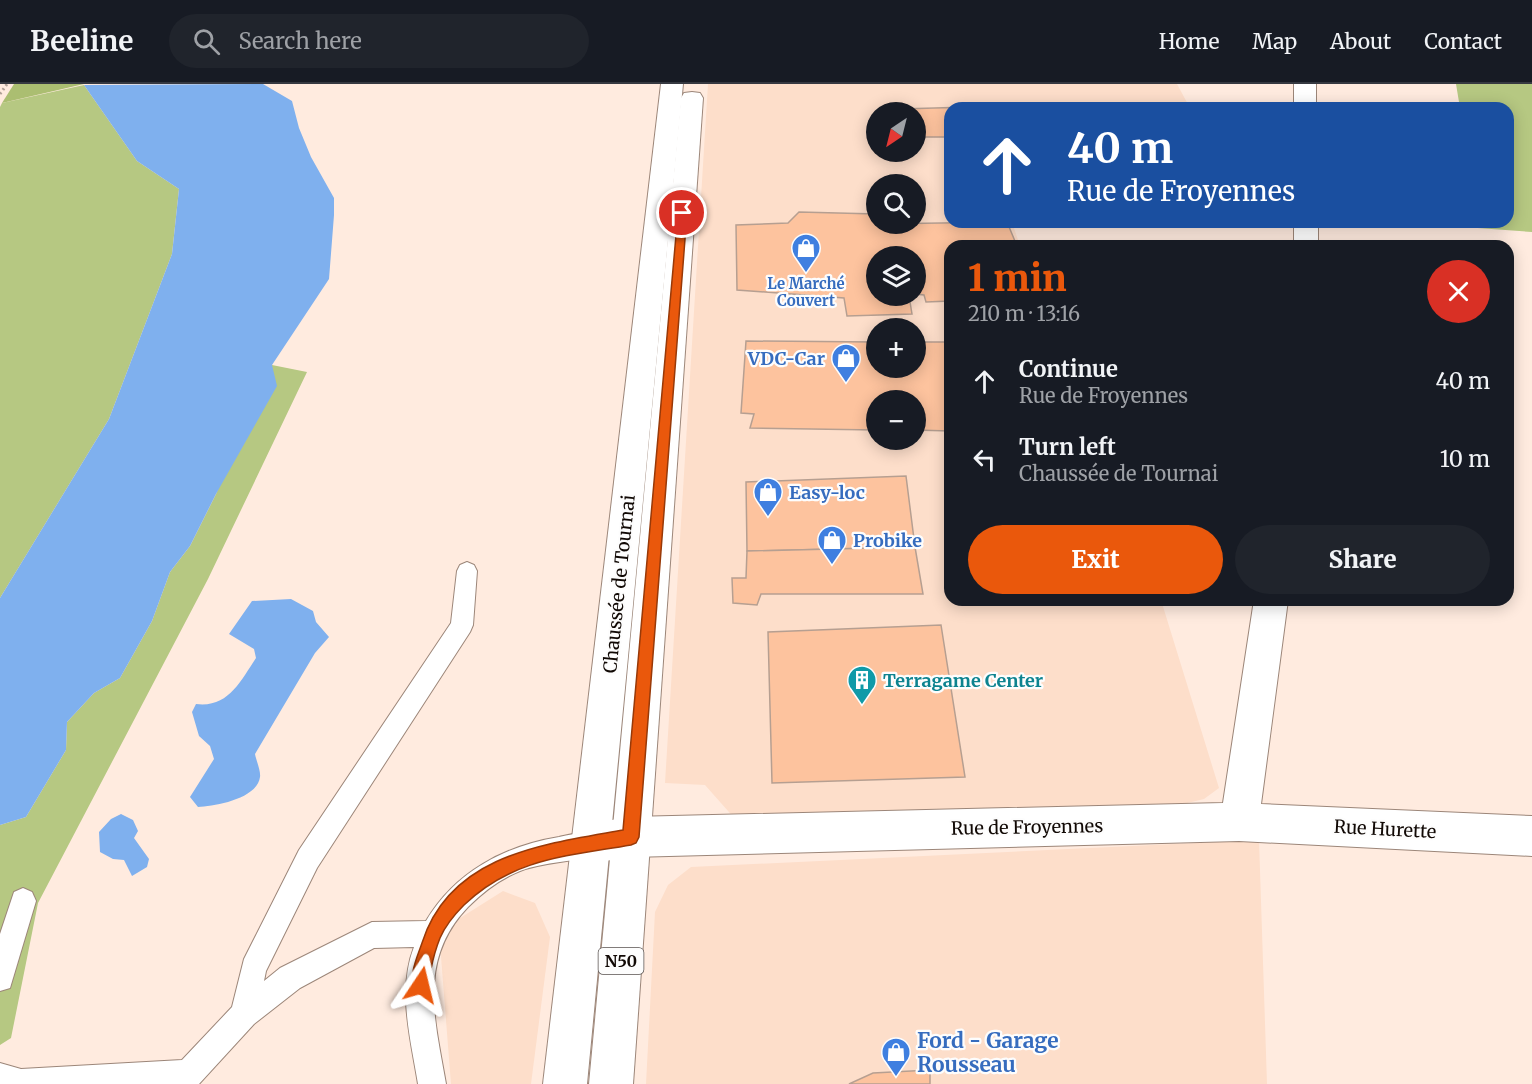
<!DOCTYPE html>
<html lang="en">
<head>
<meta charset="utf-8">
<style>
	:root { --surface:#171b24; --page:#20242c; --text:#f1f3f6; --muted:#9ea1a6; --line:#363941; --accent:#ea580c }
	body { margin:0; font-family:Merriweather,serif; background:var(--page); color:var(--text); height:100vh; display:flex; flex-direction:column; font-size:22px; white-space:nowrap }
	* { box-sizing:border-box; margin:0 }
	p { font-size:20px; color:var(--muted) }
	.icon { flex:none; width:33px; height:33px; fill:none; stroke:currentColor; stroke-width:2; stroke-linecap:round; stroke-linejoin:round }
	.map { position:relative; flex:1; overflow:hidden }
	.side { position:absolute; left:944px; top:156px; width:570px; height:366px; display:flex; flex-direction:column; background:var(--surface); border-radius:18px; box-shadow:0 3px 15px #0003 }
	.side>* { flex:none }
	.hud { position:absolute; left:944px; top:18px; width:570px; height:126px; border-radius:18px; box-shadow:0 3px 15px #0003; background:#1a4fa0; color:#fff; overflow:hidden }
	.needle { width:39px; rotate:215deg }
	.controls { position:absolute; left:866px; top:18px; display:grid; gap:12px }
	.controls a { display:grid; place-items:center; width:60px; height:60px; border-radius:50%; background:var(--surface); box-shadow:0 3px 15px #0003; font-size:30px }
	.pin { position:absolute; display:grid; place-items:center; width:51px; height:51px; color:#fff; margin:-26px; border:3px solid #fff; border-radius:50%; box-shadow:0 2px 6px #0007 }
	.me { position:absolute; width:66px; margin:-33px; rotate:10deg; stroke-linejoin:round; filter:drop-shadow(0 0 4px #0008) }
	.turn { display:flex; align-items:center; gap:21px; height:126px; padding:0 24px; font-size:27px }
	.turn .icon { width:78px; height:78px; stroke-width:2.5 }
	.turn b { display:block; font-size:42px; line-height:51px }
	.round { display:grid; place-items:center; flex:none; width:63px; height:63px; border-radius:32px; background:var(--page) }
	.head { display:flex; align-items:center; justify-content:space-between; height:102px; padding:0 24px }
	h1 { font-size:36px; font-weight:800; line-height:45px; color:var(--accent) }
	.action { display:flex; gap:12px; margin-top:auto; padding:12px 24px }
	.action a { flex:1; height:69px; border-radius:36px; background:var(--accent); color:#fff; font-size:24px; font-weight:800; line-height:69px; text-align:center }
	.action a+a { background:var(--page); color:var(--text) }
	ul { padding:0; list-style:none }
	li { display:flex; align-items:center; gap:18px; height:78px; padding:0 24px }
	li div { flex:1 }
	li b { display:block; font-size:22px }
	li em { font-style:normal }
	header { display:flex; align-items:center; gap:36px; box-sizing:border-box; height:84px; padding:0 30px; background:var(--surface); border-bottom:2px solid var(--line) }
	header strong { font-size:28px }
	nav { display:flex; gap:33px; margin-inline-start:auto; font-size:21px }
	.search { width:420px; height:54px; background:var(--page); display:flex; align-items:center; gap:15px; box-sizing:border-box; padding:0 21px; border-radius:33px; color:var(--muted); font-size:22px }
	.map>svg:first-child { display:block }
	.built { fill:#fddeca; fill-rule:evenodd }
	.green { fill:#b6c882 }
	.forest { fill:#abbe71 }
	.water { fill:#7fb0ee }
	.building { fill:#fdc39e; stroke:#b69f91; stroke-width:1.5 }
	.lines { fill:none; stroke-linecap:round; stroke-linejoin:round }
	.service-casing { stroke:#9c8679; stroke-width:2 }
	.minor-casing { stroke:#9c8679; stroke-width:2 }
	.primary-casing { stroke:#9c8679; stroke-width:2 }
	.path { stroke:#b0a096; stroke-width:3; stroke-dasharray:2 3; stroke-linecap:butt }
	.service { fill:#fff; fill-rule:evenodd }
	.minor { fill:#fff; fill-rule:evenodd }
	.primary { fill:#fff; fill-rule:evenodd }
	.route { fill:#ea580c; stroke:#983908; stroke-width:1.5 }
	.labels { text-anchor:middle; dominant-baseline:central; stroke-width:4.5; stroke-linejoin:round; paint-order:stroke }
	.far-shop-label { font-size:15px; font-weight:bold; fill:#366cbe; stroke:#fdfdfd }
	.shield { fill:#fdfdfd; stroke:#58524f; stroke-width:1.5 }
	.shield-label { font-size:16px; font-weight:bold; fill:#110905 }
	.shop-label { font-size:18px; font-weight:bold; fill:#366cbe; stroke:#fdfdfd; text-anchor:start }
	.street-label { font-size:18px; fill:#110905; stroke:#fdfdfd }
	.culture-label { font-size:18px; font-weight:bold; fill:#0d838f; stroke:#fdfdfd; text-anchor:start }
	.near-shop-label { font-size:21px; font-weight:bold; fill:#366cbe; stroke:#fdfdfd; text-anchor:start }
</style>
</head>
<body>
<header>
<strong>Beeline</strong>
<div class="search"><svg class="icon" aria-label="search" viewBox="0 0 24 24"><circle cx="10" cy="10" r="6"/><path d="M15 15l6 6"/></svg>Search here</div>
<nav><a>Home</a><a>Map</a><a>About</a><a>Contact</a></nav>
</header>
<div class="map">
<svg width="1532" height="1000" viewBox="0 0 1532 1000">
	<rect width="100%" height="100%" fill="#ffebdf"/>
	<g class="built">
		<path d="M 708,0 L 1177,0 L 1190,24 L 950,24 L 950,138 L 1012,138 L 1020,162 L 950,162 L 950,516 L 1161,516 L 1219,704 L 1204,715 L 1158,726 L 736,736 L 705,701 L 665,699 ZM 876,28 L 915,28 L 915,68 L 876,68 ZM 876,100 L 915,100 L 915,140 L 876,140 ZM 876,172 L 915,172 L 915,212 L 876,212 ZM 876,244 L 915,244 L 915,284 L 876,284 ZM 876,316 L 915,316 L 915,356 L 876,356 Z"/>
		<polygon points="1259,756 1267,1000 646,1000 655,828 668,801 691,783"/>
		<polygon points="503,807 535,819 550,853 531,1000 451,1000 440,860 457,836"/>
	</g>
	<g class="green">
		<polygon points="1456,0 1532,0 1532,148 1395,138 1508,138 1508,24 1460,24"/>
		<polygon points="84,1 137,77 179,105 172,170 109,335 0,514 0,23 2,19"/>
		<polygon points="272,281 307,288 208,495 38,819 11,954 0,961 0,741 26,733 66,666 67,638 94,609 120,594 152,537 170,488 190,462 216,410"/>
	</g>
	<polygon class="forest" points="14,0 84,0 2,19"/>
	<g class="water">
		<polygon points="263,0 292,17 299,44 311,73 334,114 334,131 329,195 272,281 277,302 216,410 190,462 170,488 152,537 120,594 94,609 67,638 66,666 26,733 0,741 0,514 109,335 172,170 179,105 137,77 84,1"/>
		<path d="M 291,515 L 313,527 L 316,538 L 329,553 L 315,569 L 255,670 C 256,676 261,687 260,693 C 257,715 215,722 198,723 L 190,713 L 214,675 L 210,662 L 199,652 L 192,628 L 196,620 C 228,624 240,598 256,574 L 254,565 L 229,550 L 252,517 Z"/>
		<polygon points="121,730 133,736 138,747 134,754 149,775 147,783 132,792 124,776 113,775 100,768 99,748 111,735"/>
	</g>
	<g class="building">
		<polygon points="969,23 978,24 950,24 950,53 918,53 915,28 903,28 901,25"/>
		<polygon points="799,128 876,130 876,140 1007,138 1017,162 950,162 950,217 926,218 924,211 915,210 915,172 876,172 876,212 909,212 912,230 847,232 844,214 737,206 736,141 788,139"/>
		<polygon points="746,257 876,258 876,284 915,284 915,258 950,258 950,347 915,346 915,316 876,316 876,346 750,344 754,330 741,329"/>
		<polygon points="906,392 915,463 747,467 746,398"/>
		<polygon points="915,463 923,510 761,510 757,521 733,519 732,494 746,494 747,467"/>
		<polygon points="941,541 965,693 772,699 768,548"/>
		<polygon points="930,986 930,1000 849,1000 873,989"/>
	</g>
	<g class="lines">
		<g class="service-casing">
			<g id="service">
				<path d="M 467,478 L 474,481 L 477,487 L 473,541 L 470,548 L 317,784 L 266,887 L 264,897 L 280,884 L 372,838 L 426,837 C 455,788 504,762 559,753 C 573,750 587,746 600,751 L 603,760 L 600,769 C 575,779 545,777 520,787 C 500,795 483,808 468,823 C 417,876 435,936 446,1000 L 418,1000 C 411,956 397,907 414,863 L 374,864 L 300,904 L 254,940 L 199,1000 L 0,1000 L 0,979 L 21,985 L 182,976 L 232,923 L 244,875 L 299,766 L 451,539 L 457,487 L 460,481 Z"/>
				<polygon points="23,804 32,808 36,817 13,894 10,904 0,907 0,850 14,808"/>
			</g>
		</g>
		<g class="minor-casing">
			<g id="minor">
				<rect x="1294" y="0" width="22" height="24"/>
				<rect x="1294" y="138" width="24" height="24"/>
				<polygon points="1254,516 1288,516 1261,720 1532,732 1532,772 1239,757 631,773 605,777 591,771 585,757 591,743 605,737 631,733 1223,719"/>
			</g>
		</g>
		<g class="primary-casing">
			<g id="primary">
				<polygon points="661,0 683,0 587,1000 543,1000"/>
				<polygon points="692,8 700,9 703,14 633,1000 589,1000 681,14 684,9"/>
			</g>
		</g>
		<polyline class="path" points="0,10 7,0"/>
		<use href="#service" class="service"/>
		<use href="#minor" class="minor"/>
		<use href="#primary" class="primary"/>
	</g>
	<path class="route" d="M 682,126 L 687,129 L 639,753 L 636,759 L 631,761 C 568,772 513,774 464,821 C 454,831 446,840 440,854 C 436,864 433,875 431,885 C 429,893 430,900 427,908 L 421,910 L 415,908 C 408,891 417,874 422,859 C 450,770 545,760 623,746 L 678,129 Z"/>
	<defs>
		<g id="shop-pin" transform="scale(1.5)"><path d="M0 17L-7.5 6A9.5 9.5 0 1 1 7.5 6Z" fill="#3f7fe0" stroke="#fdfdfd"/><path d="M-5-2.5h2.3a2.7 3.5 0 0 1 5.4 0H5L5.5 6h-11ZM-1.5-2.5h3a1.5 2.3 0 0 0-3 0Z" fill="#fff"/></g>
		<g id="building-pin" transform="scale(1.5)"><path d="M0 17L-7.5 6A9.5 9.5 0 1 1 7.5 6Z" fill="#0f9aa8" stroke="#fdfdfd"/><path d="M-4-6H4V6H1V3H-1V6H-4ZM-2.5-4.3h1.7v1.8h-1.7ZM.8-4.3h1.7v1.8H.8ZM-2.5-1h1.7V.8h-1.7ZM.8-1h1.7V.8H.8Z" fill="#fff"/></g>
	</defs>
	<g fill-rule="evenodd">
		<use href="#shop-pin" x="806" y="164"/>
		<use href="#shop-pin" x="846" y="274"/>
		<use href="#shop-pin" x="768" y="408"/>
		<use href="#shop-pin" x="832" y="456"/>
		<use href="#building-pin" x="862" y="596"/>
		<use href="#shop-pin" x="896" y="968"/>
	</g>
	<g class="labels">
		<g class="far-shop-label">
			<text x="806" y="199">Le Marché<tspan x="806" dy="17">Couvert</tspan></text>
		</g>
		<rect class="shield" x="598.5" y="864" width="45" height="26" rx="4.5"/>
		<g class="shield-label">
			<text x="621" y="877">N50</text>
		</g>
		<g class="shop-label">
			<text x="825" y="274" text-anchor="end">VDC-Car</text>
			<text x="789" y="408">Easy-loc</text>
			<text x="853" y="456">Probike</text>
		</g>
		<g class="street-label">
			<text transform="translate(619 500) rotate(-84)">Chaussée de Tournai</text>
			<text transform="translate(1027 743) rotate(-1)">Rue de Froyennes</text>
			<text transform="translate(1385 745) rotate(3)">Rue Hurette</text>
		</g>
		<g class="culture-label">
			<text x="883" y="596">Terragame Center</text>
		</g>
		<g class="near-shop-label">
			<text x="917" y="956">Ford - Garage<tspan x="917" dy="24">Rousseau</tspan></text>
		</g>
	</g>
</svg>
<div class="controls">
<a><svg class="needle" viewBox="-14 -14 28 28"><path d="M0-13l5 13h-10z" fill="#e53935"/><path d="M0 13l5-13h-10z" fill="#9ea1a6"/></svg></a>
<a><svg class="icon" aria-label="search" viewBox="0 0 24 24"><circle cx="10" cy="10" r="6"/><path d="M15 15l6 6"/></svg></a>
<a><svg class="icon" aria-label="layers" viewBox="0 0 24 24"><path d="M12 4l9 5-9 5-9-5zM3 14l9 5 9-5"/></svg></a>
<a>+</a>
<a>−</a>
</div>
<div class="pin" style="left:682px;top:129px;background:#d93025"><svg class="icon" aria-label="arrive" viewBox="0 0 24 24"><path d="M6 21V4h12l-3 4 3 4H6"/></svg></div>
<svg class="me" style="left:421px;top:901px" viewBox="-20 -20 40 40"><path d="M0-17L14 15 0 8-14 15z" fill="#ea580c" stroke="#fff" stroke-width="4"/></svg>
<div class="hud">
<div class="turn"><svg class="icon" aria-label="ahead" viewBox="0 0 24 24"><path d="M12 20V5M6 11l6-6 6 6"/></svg><div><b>40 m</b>Rue de Froyennes</div></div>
</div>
<section class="side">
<div class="head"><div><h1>1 min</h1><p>210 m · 13:16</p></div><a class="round" style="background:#d93025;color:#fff"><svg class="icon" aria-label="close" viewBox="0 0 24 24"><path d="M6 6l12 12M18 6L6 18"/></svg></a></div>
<ul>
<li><svg class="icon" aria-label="ahead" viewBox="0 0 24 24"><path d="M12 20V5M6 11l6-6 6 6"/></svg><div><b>Continue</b><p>Rue de Froyennes</p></div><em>40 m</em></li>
<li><svg class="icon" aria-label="left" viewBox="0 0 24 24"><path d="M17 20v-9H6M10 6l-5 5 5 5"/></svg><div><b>Turn left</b><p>Chaussée de Tournai</p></div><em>10 m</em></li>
</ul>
<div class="action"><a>Exit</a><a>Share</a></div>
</section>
</div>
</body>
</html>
